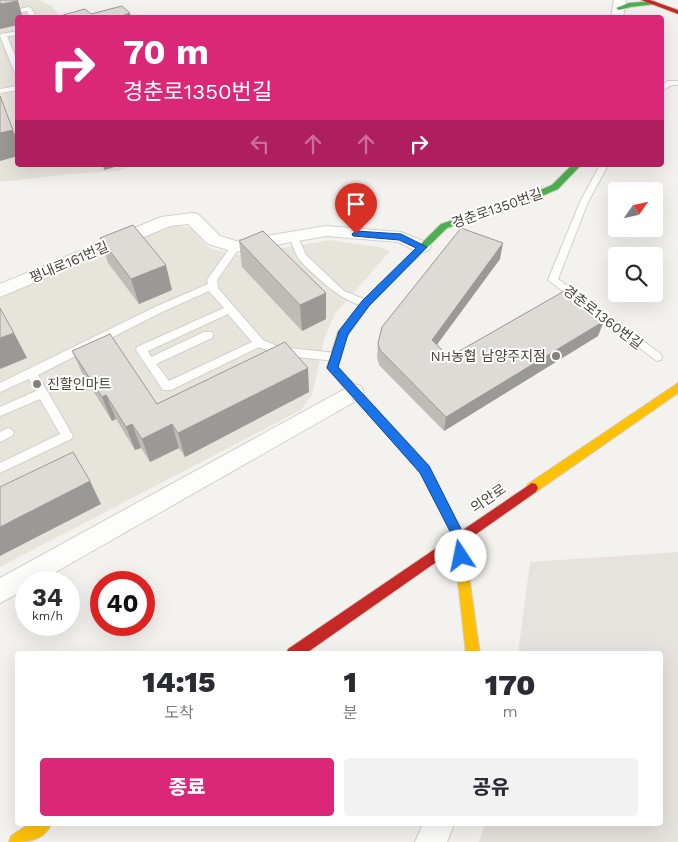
<!DOCTYPE html>
<html lang="ko">
<head>
<meta charset="utf-8">
<style>
	:root { --surface:#fff; --page:#f2f2f3; --text:#2b2b33; --muted:#7c7c81; --accent:#db2777 }
	body { margin:0; font-family:"Work Sans","Noto Sans KR",sans-serif; background:var(--page); color:var(--text); height:100vh; display:flex; flex-direction:column; font-size:19px; white-space:nowrap }
	* { box-sizing:border-box; margin:0 }
	p { font-size:16px; color:var(--muted) }
	.icon { flex:none; width:28px; height:28px; fill:none; stroke:currentColor; stroke-width:2; stroke-linecap:round; stroke-linejoin:round }
	.map { position:relative; flex:1; overflow:hidden }
	.drawer { position:absolute; left:15px; top:651px; width:648px; height:175px; display:flex; flex-direction:column; background:var(--surface); border-radius:5px; box-shadow:0 5px 20px #0002 }
	.drawer>* { flex:none }
	.hud { position:absolute; left:15px; top:15px; width:649px; height:152px; border-radius:5px; box-shadow:0 5px 20px #0002; background:#db2777; color:#fff; overflow:hidden }
	.needle { width:32px; rotate:56deg }
	.fabs { position:absolute; left:608px; top:182px; display:grid; gap:10px }
	.fabs a { display:grid; place-items:center; width:55px; height:55px; border-radius:5px; background:var(--surface); box-shadow:0 5px 20px #0002; font-size:25px }
	.speed { position:absolute; left:15px; top:571px; display:flex; gap:10px; font-size:25px; font-weight:700; text-align:center }
	.speed>* { display:grid; place-content:center; width:65px; height:65px; border-radius:50%; background:var(--surface); box-shadow:0 5px 20px #0002; line-height:1 }
	.speed small { font-size:12px; font-weight:400 }
	.speed .limit { border:8px solid #d22; background:#fff; color:#111 }
	.pin { position:absolute; display:grid; place-items:center; width:42px; height:42px; color:#fff; margin:-51px -21px; border-radius:50% 50% 50% 0; rotate:-45deg; box-shadow:0 0 5px #0007 }
	.pin .icon { rotate:45deg }
	.me { position:absolute; width:55px; margin:-28px; rotate:349deg; stroke-linejoin:round; filter:drop-shadow(0 0 4px #0008) }
	.turn { display:flex; align-items:center; gap:18px; height:105px; padding:0 25px; font-size:22px }
	.turn .icon { width:65px; height:65px; stroke-width:2.5 }
	.turn b { display:block; font-size:35px; line-height:42px }
	.lanes { display:flex; align-items:center; height:48px; padding:0 25px; background:#0003; justify-content:center; gap:25px; direction:ltr }
	.lanes .off { opacity:.35 }
	.eta { display:flex; justify-content:space-evenly; align-items:center; height:85px; text-align:center }
	.eta b { font-size:30px; font-weight:800; line-height:35px }
	.primary-button { display:flex; gap:10px; margin-top:auto; padding:10px 25px }
	.primary-button a { flex:1; height:58px; border-radius:5px; background:var(--accent); color:#fff; font-size:20px; font-weight:800; line-height:58px; text-align:center }
	.primary-button a+a { background:var(--page); color:var(--text) }
	.map>svg:first-child { display:block }
	.residential { fill:#e7e4dc }
	.industrial { fill:#e6e2de }
	.lines { fill:none; stroke-linecap:round; stroke-linejoin:round }
	.lane-casing { stroke:#d2d0cb; stroke-width:2 }
	.street-casing { stroke:#d2d0cb; stroke-width:2 }
	.fast-casing { stroke:#d3cfc5; stroke-width:2 }
	.slow-casing { stroke:#d3cfc5; stroke-width:2 }
	.jam-casing { stroke:#d3cfc5; stroke-width:2 }
	.lane { fill:#fdfdfc; fill-rule:evenodd }
	.street { fill:#fdfdfc; fill-rule:evenodd }
	.fast { fill:#4caf50; fill-rule:evenodd }
	.slow { fill:#ffc107; fill-rule:evenodd }
	.jam { fill:#c62828; fill-rule:evenodd }
	.wall { fill:#bfbcb8 }
	.shaded-wall { fill:#9b9996 }
	.building { fill:#dedbd6; stroke:#9b9996 }
	.route { fill:#1a73e8; stroke:#114b97 }
	.poi-dot { fill:#868178; stroke:#fff; stroke-width:2 }
	.labels { text-anchor:middle; dominant-baseline:central; stroke-width:4; stroke-linejoin:round; paint-order:stroke }
	.street-label { font-size:14px; fill:#4b4439; stroke:#fff }
	.poi-label { font-size:14px; fill:#4b4439; stroke:#fff; text-anchor:end }
</style>
</head>
<body>
<div class="map">
<svg width="678" height="842" viewBox="0 0 678 842">
	<rect width="100%" height="100%" fill="#f4f2ee"/>
	<g class="residential">
		<polygon points="0,0 39,0 51,6 58,13 56,17 18,18 18,165 131,165 120,171 71,174 0,182"/>
		<polygon points="173,225 191,228 210,249 241,255 331,240 379,247 390,251 335,314 325,336 312,395 301,410 0,567 0,298"/>
	</g>
	<polygon class="industrial" points="678,552 678,842 479,842 485,824 660,824 660,654 518,654 530,562"/>
	<g class="lines">
		<g class="lane-casing">
			<g id="lane">
				<polygon points="29,7 32,9 36,18 30,18 27,11 0,17 0,13"/>
				<polygon points="18,31 18,35 7,36 18,63 18,75 15,73 0,36 1,34"/>
				<polygon points="668,81 678,81 678,85 672,85 661,91 661,86"/>
				<polygon points="18,86 18,90 0,93 0,89"/>
				<polygon points="600,165 608,165 588,202 558,279 661,354 662,357 661,360 657,361 548,280 580,202"/>
				<path d="M 294,234 L 298,237 L 306,255 L 344,291 L 369,301 L 371,303 L 369,305 C 350,310 311,273 299,259 C 295,253 292,244 290,237 Z"/>
				<path d="M 235,244 L 240,247 L 217,280 L 218,288 L 263,340 L 279,347 L 336,353 L 341,357 L 340,360 L 336,361 L 277,355 L 259,347 L 171,390 L 163,390 L 136,350 L 137,347 L 224,308 L 209,291 L 162,312 L 38,375 L 73,436 L 71,439 L 0,473 L 0,463 L 60,434 L 40,399 L 0,416 L 0,407 L 36,391 L 29,379 L 0,392 L 0,383 L 155,307 L 208,284 L 207,280 L 232,245 ZM 228,314 L 252,342 L 169,381 L 156,364 L 212,338 L 213,335 L 212,332 L 204,332 L 151,357 L 148,351 Z"/>
				<polygon points="8,428 12,430 14,433 12,436 0,442 0,432"/>
			</g>
		</g>
		<g class="street-casing">
			<g id="street">
				<polygon points="614,0 626,0 623,18 611,18"/>
				<polygon points="192,213 198,214 220,236 236,241 326,226 401,232 428,243 431,247 428,251 422,252 416,251 398,242 326,236 235,252 208,244 188,224 170,226 0,297 0,284 161,217"/>
				<polygon points="354,384 361,386 364,392 361,398 38,582 26,582 26,589 0,603 0,578"/>
				<polygon points="423,824 454,824 447,842 415,842"/>
			</g>
		</g>
		<g class="fast-casing">
			<g id="fast">
				<polygon points="654,1 657,3 656,4 630,7 619,10 616,8 629,3"/>
				<polygon points="572,165 581,165 558,189 537,198 447,228 369,305 346,338 338,338 337,335 338,332 363,301 441,224 531,194 552,185"/>
			</g>
		</g>
		<g class="slow-casing">
			<g id="slow">
				<polygon points="342,331 347,335 338,367 429,466 463,533 480,654 466,654 453,537 421,472 327,368 337,335"/>
				<polygon points="678,383 678,393 536,492 532,493 528,492 526,488 528,484"/>
				<path d="M 29,824 L 51,824 C 44,842 25,842 9,842 L 11,836 Z"/>
			</g>
		</g>
		<g class="jam-casing">
			<g id="jam">
				<polygon points="641,0 650,0 678,10 678,14"/>
				<polygon points="532,483 536,484 538,488 536,492 305,654 286,654 288,649"/>
			</g>
		</g>
		<use href="#lane" class="lane"/>
		<use href="#street" class="street"/>
		<use href="#fast" class="fast"/>
		<use href="#slow" class="slow"/>
		<use href="#jam" class="jam"/>
	</g>
	<g class="wall">
		<polygon points="100,238 172,290 139,304 108,263"/>
		<polygon points="239,241 326,319 302,331 242,267"/>
		<polygon points="500,259 437,345 449,357 598,336 444,431 379,365 377,357 378,343"/>
		<polygon points="72,351 157,404 309,392 185,457 179,448 150,462 141,448 135,450 116,419 112,421 83,375"/>
	</g>
	<g class="shaded-wall">
		<polygon points="18,1 23,18 18,18 18,25 0,29 0,4"/>
		<polygon points="130,13 131,18 125,17 124,15"/>
		<polygon points="13,130 18,142 18,156 0,161 0,133"/>
		<polygon points="103,165 122,165 104,170"/>
		<polygon points="503,243 500,259 429,355 432,340"/>
		<polygon points="166,265 172,290 139,304 131,279"/>
		<polygon points="326,293 326,319 302,331 300,305"/>
		<polygon points="604,321 598,336 444,431 446,417"/>
		<polygon points="14,333 27,358 0,369 0,338"/>
		<polygon points="308,368 309,392 185,457 178,433"/>
		<polygon points="106,395 116,419 112,421 102,397"/>
		<polygon points="132,424 141,448 135,450 126,427"/>
		<polygon points="172,424 179,448 150,462 142,439"/>
		<polygon points="90,481 101,504 0,556 0,527"/>
	</g>
	<g class="building">
		<polygon points="0,0 17,0 18,1 0,4"/>
		<polygon points="122,6 130,13 124,15 127,17 65,18 63,15 85,9 91,14"/>
		<polygon points="143,15 146,18 134,18"/>
		<polygon points="0,96 13,130 0,133"/>
		<polygon points="133,225 166,265 131,279 100,238"/>
		<polygon points="461,228 503,243 432,340 449,357 566,290 604,321 446,417 380,350 378,343 382,327"/>
		<polygon points="263,231 326,293 300,305 239,241"/>
		<polygon points="0,308 14,333 0,338"/>
		<polygon points="110,334 157,404 285,342 308,368 178,433 172,424 142,439 132,424 126,427 106,395 102,397 72,351"/>
		<polygon points="73,452 90,481 0,527 0,487"/>
	</g>
	<polygon class="route" points="356,231 401,234 427,247 369,306 348,334 338,367 429,466 465,537 468,556 466,561 461,562 457,561 453,537 420,473 327,368 339,331 362,301 416,248 399,240 353,236 352,234"/>
	<g class="poi-dot">
		<circle cx="556" cy="356" r="5"/>
		<circle cx="37" cy="384" r="5"/>
	</g>
	<g class="labels">
		<g class="street-label">
			<text transform="translate(497 208) rotate(-19)">경춘로1350번길</text>
			<text transform="translate(69 262) rotate(-23)">평내로161번길</text>
			<text transform="translate(603 317) rotate(37)">경춘로1360번길</text>
			<text transform="translate(488 498) rotate(-34)">의안로</text>
		</g>
		<g class="poi-label">
			<text x="546" y="356">NH농협 남양주지점</text>
			<text x="47" y="384" text-anchor="start">진할인마트</text>
		</g>
	</g>
</svg>
<div class="fabs">
<a><svg class="needle" viewBox="-14 -14 28 28"><path d="M0-13l5 13h-10z" fill="#e53935"/><path d="M0 13l5-13h-10z" fill="#7c7c81"/></svg></a>
<a><svg class="icon" aria-label="search" viewBox="0 0 24 24"><circle cx="10" cy="10" r="6"/><path d="M15 15l6 6"/></svg></a>
</div>
<div class="speed"><div>34<small>km/h</small></div><div class="limit">40</div></div>
<div class="pin" style="left:356px;top:234px;background:#d93025"><svg class="icon" aria-label="arrive" viewBox="0 0 24 24"><path d="M6 21V4h12l-3 4 3 4H6"/></svg></div>
<svg class="me" style="left:461px;top:556px" viewBox="-20 -20 40 40"><circle r="19" fill="#fff"/><path d="M0-13L10 11 0 6-10 11z" fill="#1a73e8"/></svg>
<div class="hud">
<div class="turn"><svg class="icon" aria-label="right" viewBox="0 0 24 24"><path d="M7 20v-9h11M14 6l5 5-5 5"/></svg><div><b>70 m</b>경춘로1350번길</div></div>
<div class="lanes"><svg class="icon off" aria-label="left" viewBox="0 0 24 24"><path d="M17 20v-9H6M10 6l-5 5 5 5"/></svg><svg class="icon off" aria-label="ahead" viewBox="0 0 24 24"><path d="M12 20V5M6 11l6-6 6 6"/></svg><svg class="icon off" aria-label="ahead" viewBox="0 0 24 24"><path d="M12 20V5M6 11l6-6 6 6"/></svg><svg class="icon" aria-label="right" viewBox="0 0 24 24"><path d="M7 20v-9h11M14 6l5 5-5 5"/></svg></div>
</div>
<section class="drawer">
<div class="eta">
<div><b>14:15</b><p>도착</p></div>
<div><b>1</b><p>분</p></div>
<div><b>170</b><p>m</p></div>
</div>
<div class="primary-button"><a>종료</a><a>공유</a></div>
</section>
</div>
</body>
</html>
